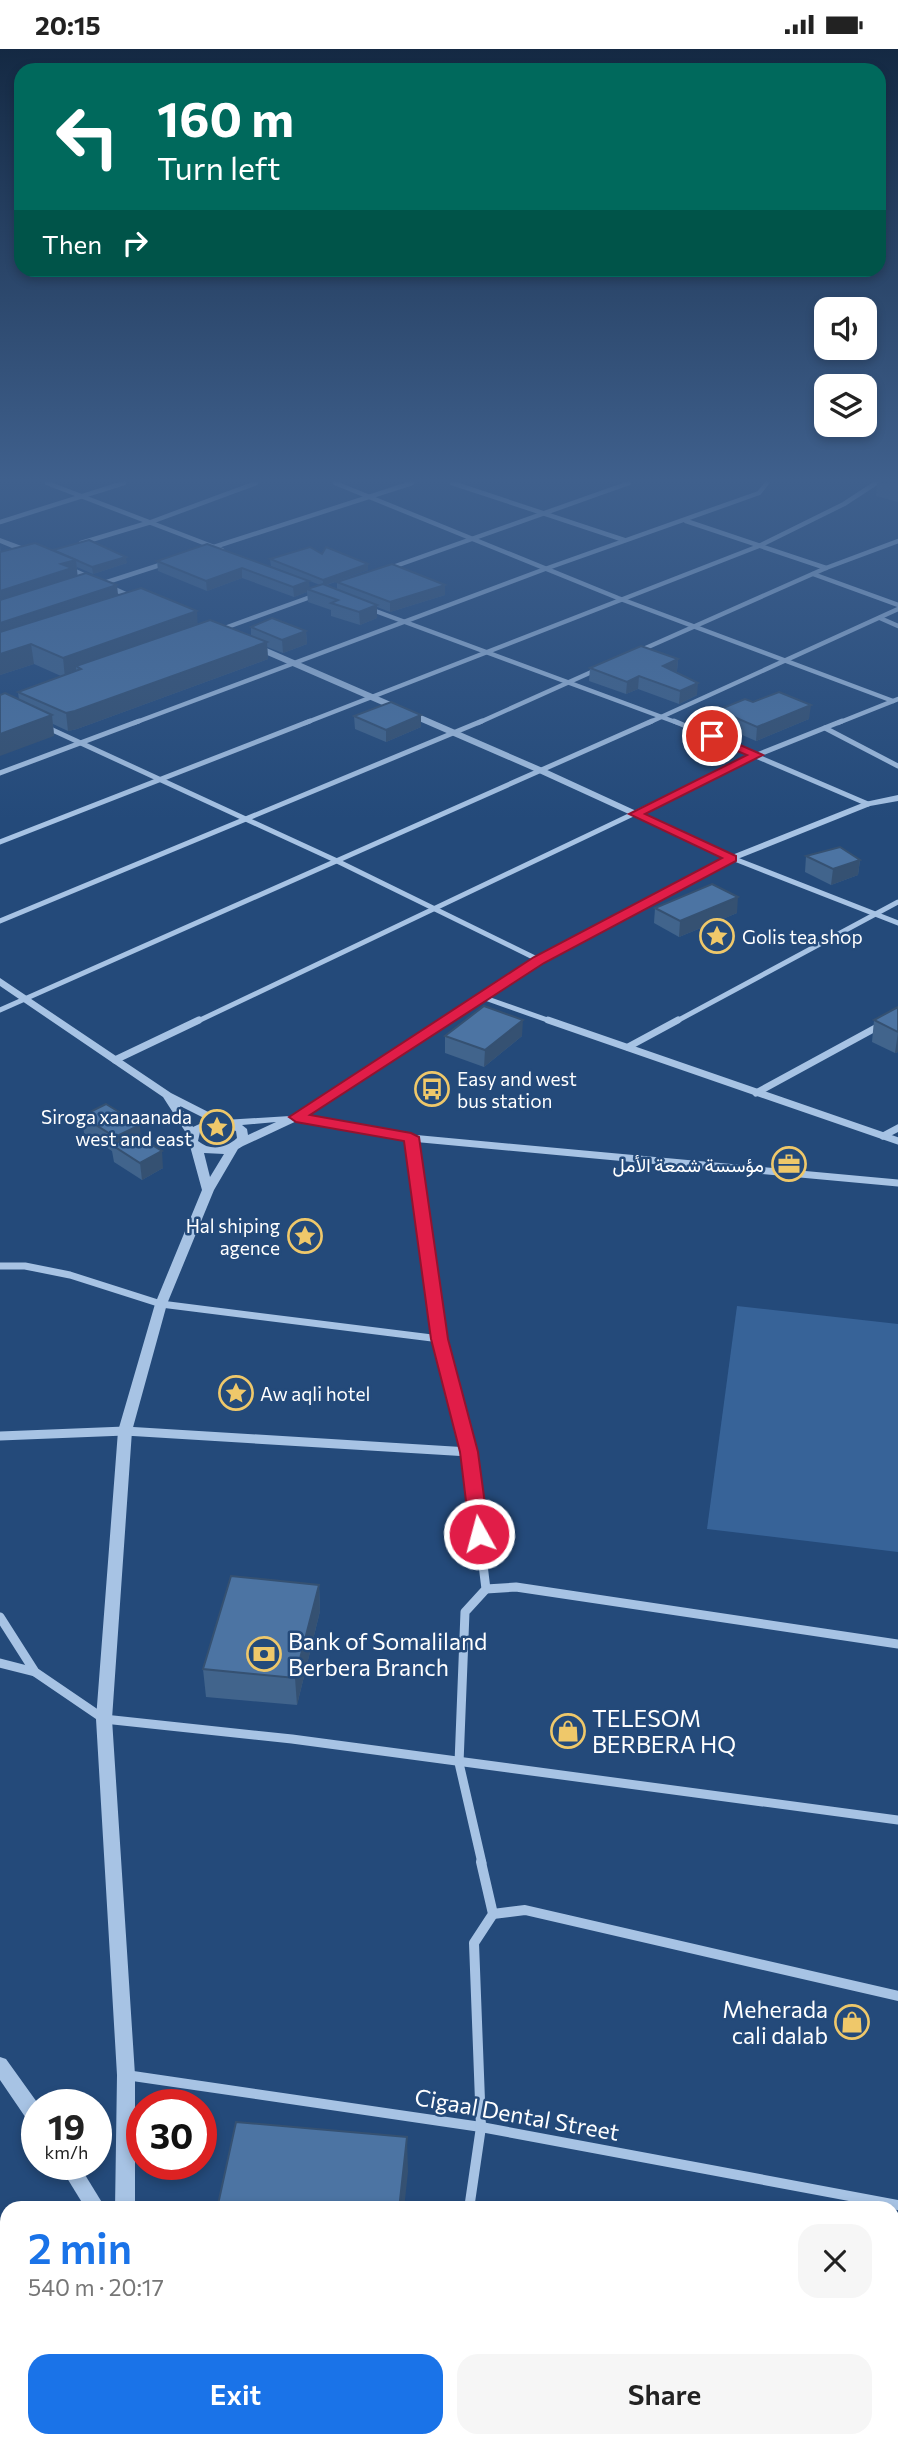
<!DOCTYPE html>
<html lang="en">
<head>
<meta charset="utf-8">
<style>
	:root { --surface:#fff; --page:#f6f6f6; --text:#222; --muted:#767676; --accent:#1a73e8 }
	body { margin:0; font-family:Commissioner,Vazirmatn,sans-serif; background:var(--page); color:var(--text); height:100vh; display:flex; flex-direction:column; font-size:26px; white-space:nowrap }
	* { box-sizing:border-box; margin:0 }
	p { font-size:23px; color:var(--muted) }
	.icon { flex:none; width:38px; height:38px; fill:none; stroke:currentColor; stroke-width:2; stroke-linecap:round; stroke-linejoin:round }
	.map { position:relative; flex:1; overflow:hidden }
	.side { position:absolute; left:0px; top:2152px; width:900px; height:247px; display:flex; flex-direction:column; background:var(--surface); border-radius:21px 21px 0 0; box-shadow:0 4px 10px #0003 }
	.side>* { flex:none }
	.guide { position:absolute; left:14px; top:14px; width:872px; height:214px; border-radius:21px; box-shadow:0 4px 10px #0003; background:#00695c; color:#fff; overflow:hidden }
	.controls { position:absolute; left:814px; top:248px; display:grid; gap:14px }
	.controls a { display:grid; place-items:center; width:63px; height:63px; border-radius:14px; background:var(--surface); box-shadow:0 4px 10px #0003; font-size:35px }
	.speed { position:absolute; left:21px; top:2040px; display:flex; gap:14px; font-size:35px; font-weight:700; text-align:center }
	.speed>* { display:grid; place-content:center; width:91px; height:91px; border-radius:50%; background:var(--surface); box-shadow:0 4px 10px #0003; line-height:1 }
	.speed small { font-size:18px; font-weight:400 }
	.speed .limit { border:10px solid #d22; background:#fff; color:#111 }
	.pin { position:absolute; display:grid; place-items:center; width:60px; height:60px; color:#fff; margin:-30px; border:4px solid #fff; border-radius:50%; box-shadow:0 2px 7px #0007 }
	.me { position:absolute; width:77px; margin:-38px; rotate:353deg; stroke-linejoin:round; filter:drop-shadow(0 0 5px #0008) }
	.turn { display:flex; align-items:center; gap:24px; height:147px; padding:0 28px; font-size:32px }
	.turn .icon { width:91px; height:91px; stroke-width:2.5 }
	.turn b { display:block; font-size:49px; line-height:60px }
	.then { display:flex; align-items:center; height:66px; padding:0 28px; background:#0003; gap:14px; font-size:26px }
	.round { display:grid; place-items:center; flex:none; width:74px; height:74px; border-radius:21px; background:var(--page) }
	.headline { display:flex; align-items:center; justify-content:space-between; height:119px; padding:0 28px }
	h1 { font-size:42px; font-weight:600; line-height:52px; color:var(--accent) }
	.primary-button { display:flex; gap:14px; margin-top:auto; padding:14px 28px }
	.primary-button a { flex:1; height:80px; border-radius:21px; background:var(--accent); color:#fff; font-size:28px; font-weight:600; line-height:80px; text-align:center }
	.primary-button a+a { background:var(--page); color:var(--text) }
	.status { display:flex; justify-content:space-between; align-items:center; height:49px; padding:0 35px; background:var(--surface); direction:ltr }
	.status svg { height:19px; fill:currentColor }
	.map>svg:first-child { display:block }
	.green { fill:#376398 }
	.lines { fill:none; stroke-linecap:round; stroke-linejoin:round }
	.minor-far4 { stroke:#a7c3e4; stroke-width:4.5 }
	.minor-far3 { stroke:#a7c3e4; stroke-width:5 }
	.minor-far2 { stroke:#a7c3e4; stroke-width:7 }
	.minor-far1 { stroke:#a7c3e4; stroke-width:9 }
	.minor { stroke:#a7c3e4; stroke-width:10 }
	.tertiary { fill:#a7c3e4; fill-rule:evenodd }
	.wall { fill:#41648c }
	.shaded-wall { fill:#355172 }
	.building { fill:#4c74a3; stroke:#355172; stroke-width:2 }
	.route { fill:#e11d48; stroke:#92132f; stroke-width:2 }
	.labels { text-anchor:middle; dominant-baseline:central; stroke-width:5; stroke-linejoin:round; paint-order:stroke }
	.poi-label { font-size:19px; fill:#fff; stroke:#244a7a; text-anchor:start }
	.near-poi-label { font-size:23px; fill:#fff; stroke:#244a7a; text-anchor:start }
	.near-street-label { font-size:23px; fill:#fff; stroke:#244a7a }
</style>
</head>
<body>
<div class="status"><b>20:15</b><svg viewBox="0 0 49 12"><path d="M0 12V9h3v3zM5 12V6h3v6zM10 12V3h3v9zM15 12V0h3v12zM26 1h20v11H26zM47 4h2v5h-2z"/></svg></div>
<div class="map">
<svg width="898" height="2399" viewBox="0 0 898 2399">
	<rect width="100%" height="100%" fill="#244a7a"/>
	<polygon class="green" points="737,1257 898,1275 898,1503 707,1480"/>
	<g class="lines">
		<g class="minor-far4">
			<polyline points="47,434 222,501"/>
			<polyline points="335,434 618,549 893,652"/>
			<polyline points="452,434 624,491"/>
			<polyline points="686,472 826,519"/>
			<polyline points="0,473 124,434"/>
			<polyline points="81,494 151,473 256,434"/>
			<polyline points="214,498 412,434"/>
			<polyline points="390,519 629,434"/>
			<polyline points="813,525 898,556"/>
			<polyline points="101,535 166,514"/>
			<polyline points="370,560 678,674"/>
			<polyline points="880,569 898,577"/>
			<polyline points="222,580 316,546"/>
			<polyline points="639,602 826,519 898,492"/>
			<polyline points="134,674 545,520 759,444 767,434"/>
			<polyline points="305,674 759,497 844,455 876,434"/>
			<polyline points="478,674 596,621"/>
			<polyline points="648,674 898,560"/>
			<polyline points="838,674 898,650"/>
		</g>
		<g class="minor-far3">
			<polyline points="674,672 868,755"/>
			<polyline points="46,678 335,811 539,911"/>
			<polyline points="825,679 898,717"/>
			<polyline points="0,724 139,672"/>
			<polyline points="0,793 310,672"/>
			<polyline points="732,809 898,874"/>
			<polyline points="0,872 482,672"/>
			<polyline points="485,949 553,973"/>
			<polyline points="0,961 652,672"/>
			<polyline points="196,973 757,706 842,672"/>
			<polyline points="675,973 898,853"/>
		</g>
		<g class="minor-far2">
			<polyline points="548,971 898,1092"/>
			<polyline points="628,998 678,971"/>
			<polyline points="115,1011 199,971"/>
			<polyline points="756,1044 879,977"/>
			<polyline points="297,1068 411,1089 898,1134"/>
			<polyline points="883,1087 898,1079"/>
			<polyline points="411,1089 440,1290 455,1347"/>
			<polyline points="0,1217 25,1217 70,1226 161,1255 440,1290"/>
		</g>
		<g class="minor-far1">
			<polyline points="454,1345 469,1403 486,1540 465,1563 459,1714 482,1814"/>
			<polyline points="0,1387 125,1382 469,1403"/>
			<polyline points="486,1540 516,1538 898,1595"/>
			<polyline points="0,1568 35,1623 104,1670 292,1690 898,1771"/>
			<polyline points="0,1614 35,1623"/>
		</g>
		<g class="minor">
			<polyline points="493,1865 525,1861 898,1947"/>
			<polyline points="126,2026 481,2078 898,2156"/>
			<polyline points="469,2160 481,2078 474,1894 493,1865 481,1813"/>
			<polyline points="892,2365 898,2274"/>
			<polyline points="467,2392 496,2399"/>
			<polyline points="890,2399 891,2392"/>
		</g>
		<g class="tertiary">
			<polygon points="0,489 35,502 36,504 29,506 0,494"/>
			<polygon points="59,515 65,515 142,550 135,552 59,519"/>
			<path d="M 249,594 L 255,594 L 545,720 L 732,806 L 865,753 L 898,746 L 898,752 L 870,757 L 735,811 L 543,913 L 301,1070 L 243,1097 L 238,1100 L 214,1141 L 167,1255 L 132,1382 L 112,1670 L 135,2026 L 135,2160 L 115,2160 L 117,2026 L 96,1670 L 118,1382 L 155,1255 L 202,1141 L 190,1097 L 186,1092 L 188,1087 L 163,1048 L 0,937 L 0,929 L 171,1044 L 224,1071 L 290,1067 L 535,909 L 725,809 L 539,724 L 249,598 ZM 180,1057 L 208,1071 L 193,1078 ZM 276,1073 L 248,1086 L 247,1080 L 242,1076 ZM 219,1077 L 236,1082 L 237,1089 C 225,1100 210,1102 198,1092 L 200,1083 L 209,1078 ZM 204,1104 L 224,1105 L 210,1128 Z"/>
			<polygon points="0,2008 6,2010 39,2056 37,2056 37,2077 30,2075 0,2031"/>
			<polygon points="59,2116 79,2116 106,2160 86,2160"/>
			<rect x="124" y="2392" width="20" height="7"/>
		</g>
	</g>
	<g class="wall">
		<polygon points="877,434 898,434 898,453 876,447"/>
		<polygon points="207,495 309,532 309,539 320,536 271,517 270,510 322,505 368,515 368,521 327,536 337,540 337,533 445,546 390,563 377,558 377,569 360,576 331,567 331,561 308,553 307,543 294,548 242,529 207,542 158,522 157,512"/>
		<polygon points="0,497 1,503 53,501 127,514 93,525 77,518 77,527 118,546 198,575 251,586 251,578 306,582 307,595 283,604 267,598 268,610 77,680 68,682 53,675 54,687 19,651 18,643 61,627 34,615 0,626"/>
		<polygon points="678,610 677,622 676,623 697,646 679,655 638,640 626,645 589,632 590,619"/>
		<polygon points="753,653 809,670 756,692 717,675 718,661"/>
		<polygon points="421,666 421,678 386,693 355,680 354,667"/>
		<polygon points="806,807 860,811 858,826 831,836 805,823"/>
		<polygon points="655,859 737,864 679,888 654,874"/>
		<polygon points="898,958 898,1003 895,1004 872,993 874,971"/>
		<polygon points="445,987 522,987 484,1018 445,1004"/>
		<polygon points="82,1067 141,1089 163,1119 142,1131 114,1113 112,1102 84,1084"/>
		<polygon points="319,1536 320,1562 297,1656 206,1648 203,1620"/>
		<polygon points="7,2269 7,2363 0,2364 0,2270"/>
	</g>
	<g class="shaded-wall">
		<polygon points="126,508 127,514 93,525 92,518"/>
		<polygon points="76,511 78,530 0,562 0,542 61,515"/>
		<polygon points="368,515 368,521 323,537 323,531"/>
		<polygon points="242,519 242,529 207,542 206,532"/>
		<polygon points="309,532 310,541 307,540 307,543 294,548 293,538"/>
		<polygon points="117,536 119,555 0,595 0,574"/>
		<polygon points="445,536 445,546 390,563 390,553"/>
		<polygon points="377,556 377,569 360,576 359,563"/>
		<polygon points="197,562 198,582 81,620 76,617 76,625 65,629 63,609"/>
		<polygon points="306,582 307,595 283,604 282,591"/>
		<polygon points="267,593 268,610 77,680 68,682 66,664"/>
		<polygon points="31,595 34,615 0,626 0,605"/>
		<polygon points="678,610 677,622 662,629 663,617"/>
		<polygon points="639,627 638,640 626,645 627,633"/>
		<polygon points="698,634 697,646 679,655 680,642"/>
		<polygon points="811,656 809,670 756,692 757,678"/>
		<polygon points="52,666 54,687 0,707 0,685"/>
		<polygon points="421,666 421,678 386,693 386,681"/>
		<polygon points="860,811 858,826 831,836 833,820"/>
		<polygon points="738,848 737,864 679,888 680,872"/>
		<polygon points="523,971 522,987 484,1018 485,1001"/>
		<polygon points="898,983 898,1003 895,1004"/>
		<polygon points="140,1076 141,1092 116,1099 115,1088"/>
		<polygon points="162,1102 163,1119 142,1131 140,1114"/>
		<polygon points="319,1536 320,1562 297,1656 295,1629"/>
		<polygon points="407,2088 408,2123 404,2160 399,2160"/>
	</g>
	<g class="building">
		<polygon points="89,491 126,508 92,518 53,501"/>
		<polygon points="35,494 76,511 61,515 72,519 0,542 0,503"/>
		<polygon points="207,495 309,532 293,538 242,519 206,532 157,512"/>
		<polygon points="310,498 322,505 326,498 368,515 323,531 270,510"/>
		<polygon points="392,515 445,536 390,553 337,533"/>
		<polygon points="86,524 117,536 0,574 0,551"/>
		<polygon points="323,535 377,556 359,563 331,554 338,551 307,540"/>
		<polygon points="141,539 197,562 63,609 31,595 0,605 0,583"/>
		<polygon points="272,569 306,582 282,591 251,578"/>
		<polygon points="210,571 267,593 75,662 66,664 18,643 81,620 76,617"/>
		<polygon points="641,597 678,610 663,617 698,634 680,642 639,627 627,633 590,619"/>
		<polygon points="779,643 811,656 757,678 718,661 745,650 753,653"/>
		<polygon points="5,644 52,666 0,685 0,646"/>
		<polygon points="391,653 421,666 386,681 354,667"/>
		<polygon points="840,798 860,811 833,820 806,807"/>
		<polygon points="712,835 738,848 680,872 655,859"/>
		<polygon points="484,957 523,971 485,1001 445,987"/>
		<polygon points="898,958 898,983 874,971"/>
		<polygon points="106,1055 140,1076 115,1088 82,1067"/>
		<polygon points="134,1085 162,1102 140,1114 112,1096"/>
		<polygon points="231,1527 319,1536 295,1629 203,1620"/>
		<polygon points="236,2073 407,2088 399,2160 217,2160"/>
		<polygon points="7,2269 7,2354 0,2355 0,2270"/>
	</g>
	<linearGradient id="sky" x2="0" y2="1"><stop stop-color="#142943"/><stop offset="0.56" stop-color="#3f608d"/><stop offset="1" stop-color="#3f608d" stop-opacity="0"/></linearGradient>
	<rect width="898" height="770" fill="url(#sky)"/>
	<polygon class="route" points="708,685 715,685 763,706 645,765 736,807 736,812 544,914 310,1066 411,1084 419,1088 448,1290 478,1403 489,1485 479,1491 470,1485 460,1403 431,1290 404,1092 296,1073 289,1068 534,908 722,809 629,765 747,706 708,690"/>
	<defs>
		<g id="sight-ring" transform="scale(1.75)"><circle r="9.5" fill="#244a7a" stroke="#efc86a" stroke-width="1.5"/><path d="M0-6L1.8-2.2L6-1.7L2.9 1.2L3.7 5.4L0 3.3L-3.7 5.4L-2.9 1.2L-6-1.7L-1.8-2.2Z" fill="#efc86a"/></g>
		<g id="bus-ring" transform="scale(1.75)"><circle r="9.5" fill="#244a7a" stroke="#efc86a" stroke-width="1.5"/><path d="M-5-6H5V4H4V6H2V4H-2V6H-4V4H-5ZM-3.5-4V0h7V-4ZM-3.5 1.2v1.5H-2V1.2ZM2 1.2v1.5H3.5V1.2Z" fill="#efc86a"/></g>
		<g id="office-ring" transform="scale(1.75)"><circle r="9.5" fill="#244a7a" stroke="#efc86a" stroke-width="1.5"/><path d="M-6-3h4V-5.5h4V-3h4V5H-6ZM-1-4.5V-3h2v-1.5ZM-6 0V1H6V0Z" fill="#efc86a"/></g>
		<g id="bank-ring" transform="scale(1.75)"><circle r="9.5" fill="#244a7a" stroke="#efc86a" stroke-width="1.5"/><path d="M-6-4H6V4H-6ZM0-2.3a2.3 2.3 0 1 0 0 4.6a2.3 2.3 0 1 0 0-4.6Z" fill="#efc86a"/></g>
		<g id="shop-ring" transform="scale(1.75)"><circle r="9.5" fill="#244a7a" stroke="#efc86a" stroke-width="1.5"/><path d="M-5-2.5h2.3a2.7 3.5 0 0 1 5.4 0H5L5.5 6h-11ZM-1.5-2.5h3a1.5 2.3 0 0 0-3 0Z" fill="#efc86a"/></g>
	</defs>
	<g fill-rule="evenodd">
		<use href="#sight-ring" x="717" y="887"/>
		<use href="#bus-ring" x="432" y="1040"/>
		<use href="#sight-ring" x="217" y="1078"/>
		<use href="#office-ring" x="789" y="1115"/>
		<use href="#sight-ring" x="305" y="1187"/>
		<use href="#sight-ring" x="236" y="1344"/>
		<use href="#bank-ring" x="264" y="1605"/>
		<use href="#shop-ring" x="568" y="1682"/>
		<use href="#shop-ring" x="852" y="1973"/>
	</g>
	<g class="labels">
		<g class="poi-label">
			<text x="742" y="887">Golis tea shop</text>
			<text x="457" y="1029">Easy and west<tspan x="457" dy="22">bus station</tspan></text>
			<text x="192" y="1067" text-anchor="end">Siroga xanaanada<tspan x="192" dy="22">west and east</tspan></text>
			<text x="764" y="1115" text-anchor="end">مؤسسة شمعة الأمل</text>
			<text x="280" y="1176" text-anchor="end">Hal shiping<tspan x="280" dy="22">agence</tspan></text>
			<text x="260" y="1344">Aw aqli hotel</text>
		</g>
		<g class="near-poi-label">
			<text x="288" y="1592">Bank of Somaliland<tspan x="288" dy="26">Berbera Branch</tspan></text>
			<text x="592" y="1669">TELESOM<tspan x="592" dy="26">BERBERA HQ</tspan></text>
			<text x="828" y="1960" text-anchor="end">Meherada<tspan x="828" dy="26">cali dalab</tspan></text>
		</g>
		<g class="near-street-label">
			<text transform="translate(517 2065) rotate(10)">Cigaal Dental Street</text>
		</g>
	</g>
</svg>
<div class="controls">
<a><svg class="icon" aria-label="sound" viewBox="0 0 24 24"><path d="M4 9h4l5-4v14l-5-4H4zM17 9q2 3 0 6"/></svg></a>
<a><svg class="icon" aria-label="layers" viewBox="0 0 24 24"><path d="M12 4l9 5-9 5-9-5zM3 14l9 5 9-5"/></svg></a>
</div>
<div class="speed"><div>19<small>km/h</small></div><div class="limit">30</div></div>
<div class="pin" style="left:712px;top:687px;background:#d93025"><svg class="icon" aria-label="arrive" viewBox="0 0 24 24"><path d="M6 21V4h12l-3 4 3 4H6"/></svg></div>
<svg class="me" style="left:479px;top:1485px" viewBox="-20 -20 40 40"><circle r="17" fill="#e11d48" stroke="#fff" stroke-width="3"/><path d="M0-11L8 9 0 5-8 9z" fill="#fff"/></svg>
<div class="guide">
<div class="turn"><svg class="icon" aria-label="left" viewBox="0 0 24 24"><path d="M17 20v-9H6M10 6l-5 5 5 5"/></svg><div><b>160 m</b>Turn left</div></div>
<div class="then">Then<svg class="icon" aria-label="right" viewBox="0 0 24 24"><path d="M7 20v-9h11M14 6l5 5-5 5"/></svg></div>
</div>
<section class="side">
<div class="headline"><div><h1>2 min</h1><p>540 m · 20:17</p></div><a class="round"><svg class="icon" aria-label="close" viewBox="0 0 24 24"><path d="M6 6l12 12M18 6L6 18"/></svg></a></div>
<div class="primary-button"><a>Exit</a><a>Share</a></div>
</section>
</div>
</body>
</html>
